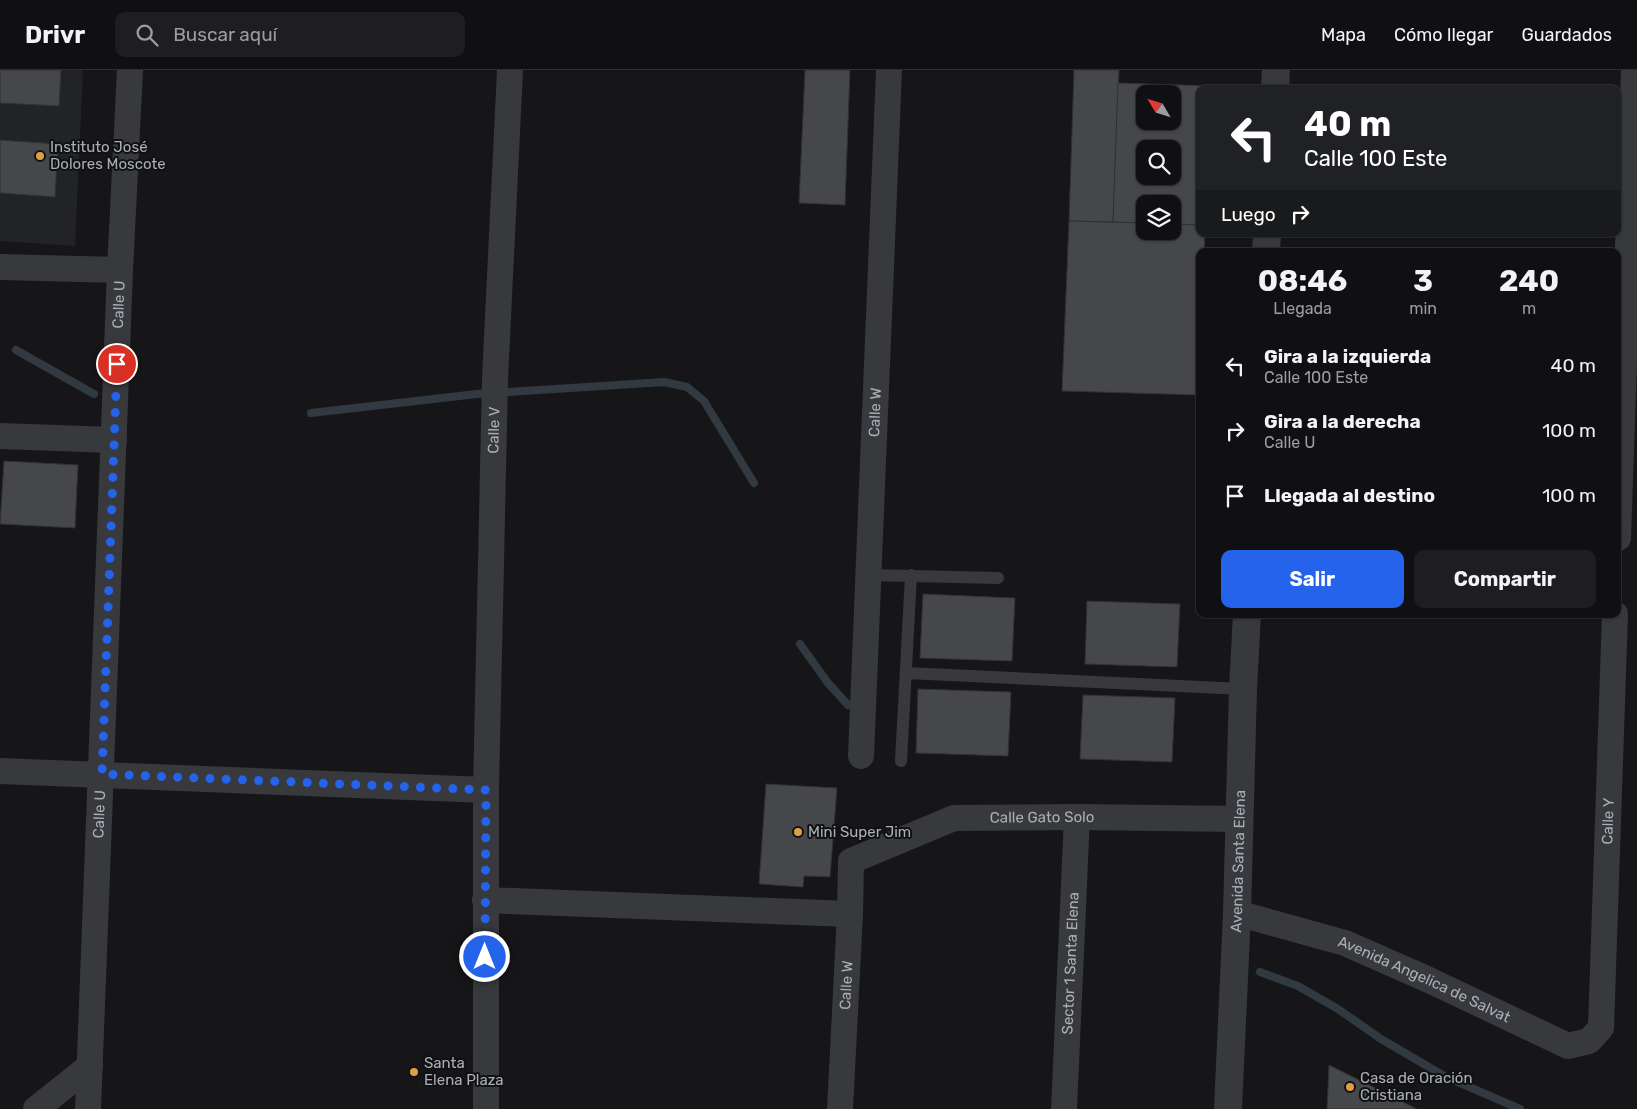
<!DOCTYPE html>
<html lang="es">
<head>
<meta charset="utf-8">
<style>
	:root { --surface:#101012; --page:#1e1e20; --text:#f1f3f6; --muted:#9c9d9f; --line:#303032; --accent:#2563eb }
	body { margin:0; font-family:Rubik,sans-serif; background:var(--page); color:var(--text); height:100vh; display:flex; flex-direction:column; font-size:19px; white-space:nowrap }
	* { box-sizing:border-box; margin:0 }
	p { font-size:16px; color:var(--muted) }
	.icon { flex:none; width:28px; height:28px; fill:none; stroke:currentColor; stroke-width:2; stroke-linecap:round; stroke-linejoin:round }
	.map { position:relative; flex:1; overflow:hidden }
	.details { position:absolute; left:1196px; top:178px; width:425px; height:370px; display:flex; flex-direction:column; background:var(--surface); border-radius:10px; box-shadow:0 1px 4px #0004,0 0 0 1px var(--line) }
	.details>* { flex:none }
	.banner { position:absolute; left:1196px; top:15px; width:425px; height:152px; border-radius:10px; box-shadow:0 1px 4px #0004,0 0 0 1px var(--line); background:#202124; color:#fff; overflow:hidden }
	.needle { width:32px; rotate:308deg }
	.fabs { position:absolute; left:1136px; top:15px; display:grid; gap:10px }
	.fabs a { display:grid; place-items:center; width:45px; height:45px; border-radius:10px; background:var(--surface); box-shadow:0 1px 4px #0004,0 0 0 1px var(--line); font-size:25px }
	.pin { position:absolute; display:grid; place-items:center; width:42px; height:42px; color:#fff; margin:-21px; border:2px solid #fff; border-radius:50%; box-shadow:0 1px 5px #0007 }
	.me { position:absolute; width:55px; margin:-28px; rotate:0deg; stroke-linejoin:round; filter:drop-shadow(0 0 4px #0008) }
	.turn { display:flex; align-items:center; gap:18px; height:105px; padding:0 25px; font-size:22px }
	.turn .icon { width:65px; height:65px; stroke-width:2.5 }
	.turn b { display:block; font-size:35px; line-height:42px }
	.then { display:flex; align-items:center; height:48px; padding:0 25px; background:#0003; gap:10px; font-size:19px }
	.eta { display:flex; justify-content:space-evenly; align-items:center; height:85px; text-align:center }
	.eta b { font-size:30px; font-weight:700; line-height:35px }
	.action { display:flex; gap:10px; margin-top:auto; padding:10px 25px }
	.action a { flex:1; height:58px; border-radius:10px; background:var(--accent); color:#fff; font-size:20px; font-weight:700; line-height:58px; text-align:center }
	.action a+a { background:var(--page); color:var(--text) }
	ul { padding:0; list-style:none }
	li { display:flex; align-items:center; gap:15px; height:65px; padding:0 25px }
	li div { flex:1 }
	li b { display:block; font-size:19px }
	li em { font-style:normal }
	header { display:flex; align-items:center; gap:30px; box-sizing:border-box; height:70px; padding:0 25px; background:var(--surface); border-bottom:1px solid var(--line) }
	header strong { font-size:24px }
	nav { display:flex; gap:28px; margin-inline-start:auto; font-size:18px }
	.search { width:350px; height:45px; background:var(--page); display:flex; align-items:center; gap:12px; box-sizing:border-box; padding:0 18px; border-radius:10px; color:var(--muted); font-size:19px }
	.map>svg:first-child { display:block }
	.built { fill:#222325 }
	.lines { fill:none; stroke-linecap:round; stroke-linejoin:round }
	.stream { stroke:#313a40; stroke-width:8 }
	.building { fill:#45474b; stroke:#313134; fill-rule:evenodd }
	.service { stroke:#38393d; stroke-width:12 }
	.minor { stroke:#38393d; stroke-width:26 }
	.tertiary { stroke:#38393d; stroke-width:28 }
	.route { stroke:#2563eb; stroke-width:9; stroke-dasharray:0 16.2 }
	.poi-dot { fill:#e09f47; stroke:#111113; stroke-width:2 }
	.labels { text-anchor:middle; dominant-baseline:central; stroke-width:4; stroke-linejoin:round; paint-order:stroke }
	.poi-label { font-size:15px; fill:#aaafb7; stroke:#111113; text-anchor:start }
	.street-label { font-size:15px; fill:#aaafb7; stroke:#111113 }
</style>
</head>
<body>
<header>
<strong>Drivr</strong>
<div class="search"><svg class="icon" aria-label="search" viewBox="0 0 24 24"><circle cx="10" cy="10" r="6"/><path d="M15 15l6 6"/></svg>Buscar aquí</div>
<nav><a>Mapa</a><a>Cómo llegar</a><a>Guardados</a></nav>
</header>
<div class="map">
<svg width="1637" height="1039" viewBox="0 0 1637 1039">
	<rect width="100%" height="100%" fill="#161618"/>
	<polygon class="built" points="0,0 83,0 75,176 0,171"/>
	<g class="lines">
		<g class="stream">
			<polyline points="16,280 94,324"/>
			<polyline points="311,343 477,324 664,312 687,317 704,331 754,413"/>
			<polyline points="800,574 828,613 848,635"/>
			<polyline points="1260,902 1298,916 1338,939 1381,969 1446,1007 1520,1039"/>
		</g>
	</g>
	<g class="building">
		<polygon points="0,0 61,0 59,36 0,33"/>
		<polygon points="805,0 850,0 845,135 799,133"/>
		<polygon points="1074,0 1119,0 1113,152 1069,151"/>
		<path d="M 1118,13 L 1216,16 L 1216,19 L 1200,19 L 1200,155 L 1172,154 L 1172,134 L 1145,134 L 1145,153 L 1113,152 ZM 1145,24 L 1172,24 L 1172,51 L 1145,51 ZM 1145,79 L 1172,79 L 1172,106 L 1145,106 Z"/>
		<polygon points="0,70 58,74 55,127 0,123"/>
		<polygon points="1069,151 1145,153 1145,161 1172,161 1172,154 1200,155 1200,164 1205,164 1204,181 1200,181 1199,325 1062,321"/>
		<polygon points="4,391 78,395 75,458 0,454"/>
		<polygon points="923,524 1015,528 1012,591 920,588"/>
		<polygon points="1087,531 1180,534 1177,597 1085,594"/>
		<polygon points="918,619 1011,622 1008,686 916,683"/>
		<polygon points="1083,625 1175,628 1172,692 1080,689"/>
		<polygon points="766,714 837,718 830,807 804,806 803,817 759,814"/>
		<polygon points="1329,995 1417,1039 1327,1039"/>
	</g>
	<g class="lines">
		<g class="service">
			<polyline points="869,505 998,508"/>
			<polyline points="906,603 1243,619"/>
			<polyline points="901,691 911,505"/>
		</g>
		<g class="minor">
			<polyline points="0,197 120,200"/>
			<polyline points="0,366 114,370"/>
			<polyline points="1618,468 1634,0"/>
			<path id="s1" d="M 861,686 L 889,0"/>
			<polyline points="0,701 486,720"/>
			<polyline points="485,830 850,844"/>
			<path id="s2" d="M 1237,843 L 1345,873 L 1429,910 L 1568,976 L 1589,971 L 1601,958 L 1615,544"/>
			<polyline points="36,1039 90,996"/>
			<path id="s3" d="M 88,1039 L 120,200 L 130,0"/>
			<path id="s4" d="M 486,1039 L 486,720 L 495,309 L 510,0"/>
			<path id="s5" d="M 840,1039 L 850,844 L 851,791 L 954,748 L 1077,747 L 1240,749"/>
			<path id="s6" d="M 1064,1039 L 1077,747"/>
		</g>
		<g class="tertiary">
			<polyline points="1275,19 1276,0"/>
			<polyline points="1266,181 1267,164"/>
			<path id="s7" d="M 1228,1039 L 1237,843 L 1243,619 L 1247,544"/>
		</g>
	</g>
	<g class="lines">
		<polyline class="route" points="117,294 102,704 486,720 485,887"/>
	</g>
	<g class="poi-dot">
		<circle cx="40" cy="86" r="5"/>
		<circle cx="798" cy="762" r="5"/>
		<circle cx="414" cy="1002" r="5"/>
		<circle cx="1350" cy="1017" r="5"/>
	</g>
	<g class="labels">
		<g class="poi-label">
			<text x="50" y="77">Instituto José<tspan x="50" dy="17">Dolores Moscote</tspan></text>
			<text x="808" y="762">Mini Super Jim</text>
			<text x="424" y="993">Santa<tspan x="424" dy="17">Elena Plaza</tspan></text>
			<text x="1360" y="1008">Casa de Oración<tspan x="1360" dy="17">Cristiana</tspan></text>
		</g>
		<g class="street-label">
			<text stroke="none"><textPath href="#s3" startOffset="805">Calle U</textPath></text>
			<text stroke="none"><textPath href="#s1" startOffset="344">Calle W</textPath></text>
			<text stroke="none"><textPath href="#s4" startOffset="679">Calle V</textPath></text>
			<text stroke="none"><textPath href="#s3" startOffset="295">Calle U</textPath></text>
			<text stroke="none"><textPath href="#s5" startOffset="448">Calle Gato Solo</textPath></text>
			<text stroke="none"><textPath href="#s2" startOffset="604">Calle Y</textPath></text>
			<text stroke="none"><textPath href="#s7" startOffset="248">Avenida Santa Elena</textPath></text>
			<text stroke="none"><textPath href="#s6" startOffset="146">Sector 1 Santa Elena</textPath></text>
			<text stroke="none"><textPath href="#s2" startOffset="199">Avenida Angelica de Salvat</textPath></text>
			<text stroke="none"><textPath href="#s5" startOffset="124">Calle W</textPath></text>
		</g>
	</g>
</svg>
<div class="fabs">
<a><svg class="needle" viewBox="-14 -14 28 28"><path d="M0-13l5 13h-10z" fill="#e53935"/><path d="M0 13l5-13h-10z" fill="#9c9d9f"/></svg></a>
<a><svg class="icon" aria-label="search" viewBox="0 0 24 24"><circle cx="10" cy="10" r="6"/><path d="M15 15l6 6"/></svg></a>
<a><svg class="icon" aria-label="layers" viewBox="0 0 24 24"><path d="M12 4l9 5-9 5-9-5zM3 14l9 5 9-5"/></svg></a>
</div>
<div class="pin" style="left:117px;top:294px;background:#d93025"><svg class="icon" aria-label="arrive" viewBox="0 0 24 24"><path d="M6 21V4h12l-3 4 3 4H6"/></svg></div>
<svg class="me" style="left:485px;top:887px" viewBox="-20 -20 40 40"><circle r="17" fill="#2563eb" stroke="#fff" stroke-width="3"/><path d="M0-11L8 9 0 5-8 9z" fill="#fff"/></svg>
<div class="banner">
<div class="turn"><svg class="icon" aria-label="left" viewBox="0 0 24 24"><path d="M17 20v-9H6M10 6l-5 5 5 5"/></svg><div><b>40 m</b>Calle 100 Este</div></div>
<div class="then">Luego<svg class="icon" aria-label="right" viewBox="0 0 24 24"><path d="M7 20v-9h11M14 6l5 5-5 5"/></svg></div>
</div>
<section class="details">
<div class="eta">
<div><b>08:46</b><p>Llegada</p></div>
<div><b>3</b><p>min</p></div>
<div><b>240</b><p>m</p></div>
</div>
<ul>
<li><svg class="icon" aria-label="left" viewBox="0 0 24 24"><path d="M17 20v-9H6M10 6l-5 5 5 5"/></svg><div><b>Gira a la izquierda</b><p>Calle 100 Este</p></div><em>40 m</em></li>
<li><svg class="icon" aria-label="right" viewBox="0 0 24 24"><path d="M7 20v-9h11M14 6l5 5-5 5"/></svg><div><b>Gira a la derecha</b><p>Calle U</p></div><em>100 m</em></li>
<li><svg class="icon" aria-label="arrive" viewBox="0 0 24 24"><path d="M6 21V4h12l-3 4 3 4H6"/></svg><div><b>Llegada al destino</b></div><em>100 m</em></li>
</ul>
<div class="action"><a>Salir</a><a>Compartir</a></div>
</section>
</div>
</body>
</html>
